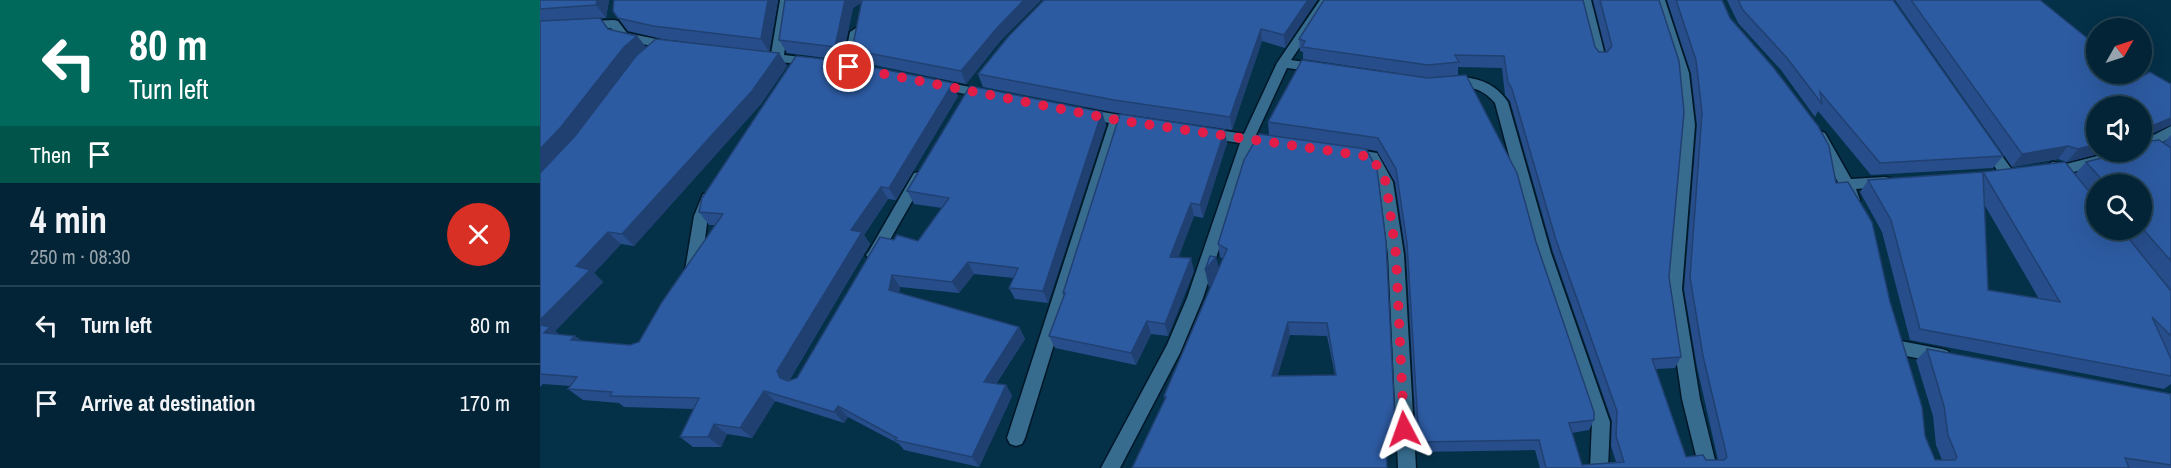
<!DOCTYPE html>
<html lang="en">
<head>
<meta charset="utf-8">
<style>
	:root { --surface:#032436; --page:#113042; --text:#f1f3f6; --muted:#97a4ad; --line:#244151 }
	body { margin:0; font-family:"Archivo Narrow",sans-serif; background:var(--page); color:var(--text); height:100vh; display:flex; flex-direction:column; font-size:22px; white-space:nowrap }
	* { box-sizing:border-box; margin:0 }
	p { font-size:20px; color:var(--muted) }
	.icon { flex:none; width:33px; height:33px; fill:none; stroke:currentColor; stroke-width:2; stroke-linecap:round; stroke-linejoin:round }
	.map { position:relative; flex:1; overflow:hidden }
	.sheet { display:flex; flex-direction:column; background:var(--surface); width:540px }
	.sheet>* { flex:none }
	.hud { background:#00695c; color:#fff; overflow:hidden }
	.needle { width:39px; rotate:51deg }
	.fabs { position:absolute; left:1546px; top:18px; display:grid; gap:12px }
	.fabs a { display:grid; place-items:center; width:66px; height:66px; border-radius:50%; background:var(--surface); box-shadow:0 6px 24px #0002,0 0 0 2px var(--line); font-size:30px }
	.pin { position:absolute; display:grid; place-items:center; width:51px; height:51px; color:#fff; margin:-26px; border:3px solid #fff; border-radius:50%; box-shadow:0 2px 6px #0007 }
	.me { position:absolute; width:66px; margin:-33px; rotate:356deg; stroke-linejoin:round; filter:drop-shadow(0 0 4px #0008) }
	.turn { display:flex; align-items:center; gap:21px; height:126px; padding:0 30px; font-size:27px }
	.turn .icon { width:78px; height:78px; stroke-width:2.5 }
	.turn b { display:block; font-size:42px; line-height:51px }
	.then { display:flex; align-items:center; height:57px; padding:0 30px; background:#0003; gap:12px; font-size:22px }
	.round { display:grid; place-items:center; flex:none; width:63px; height:63px; border-radius:32px; background:var(--page) }
	.summary { display:flex; align-items:center; justify-content:space-between; height:102px; padding:0 30px }
	h1 { font-size:36px; font-weight:700; line-height:45px }
	ul { padding:0; list-style:none }
	li { display:flex; align-items:center; gap:18px; height:78px; padding:0 30px; border-top:2px solid var(--line) }
	li div { flex:1 }
	li b { display:block; font-size:22px }
	li em { font-style:normal }
	main { display:flex; flex:1; min-height:0 }
	.map>svg:first-child { display:block }
	.lines { fill:none; stroke-linecap:round; stroke-linejoin:round }
	.minor-casing { stroke:#001728; stroke-width:3 }
	.minor { fill:#376c8e; fill-rule:evenodd }
	.wall { fill:#274e8b; fill-rule:evenodd }
	.shaded-wall { fill:#204071 }
	.building { fill:#2d5ba2; stroke:#204071; stroke-width:1.5; fill-rule:evenodd }
	.route { stroke:#e11d48; stroke-width:10; stroke-dasharray:0 18 }
</style>
</head>
<body>
<main>
<section class="sheet">
<div class="hud">
<div class="turn"><svg class="icon" aria-label="left" viewBox="0 0 24 24"><path d="M17 20v-9H6M10 6l-5 5 5 5"/></svg><div><b>80 m</b>Turn left</div></div>
<div class="then">Then<svg class="icon" aria-label="arrive" viewBox="0 0 24 24"><path d="M6 21V4h12l-3 4 3 4H6"/></svg></div>
</div>
<div class="summary"><div><h1>4 min</h1><p>250 m · 08:30</p></div><a class="round" style="background:#d93025;color:#fff"><svg class="icon" aria-label="close" viewBox="0 0 24 24"><path d="M6 6l12 12M18 6L6 18"/></svg></a></div>
<ul>
<li><svg class="icon" aria-label="left" viewBox="0 0 24 24"><path d="M17 20v-9H6M10 6l-5 5 5 5"/></svg><div><b>Turn left</b></div><em>80 m</em></li>
<li><svg class="icon" aria-label="arrive" viewBox="0 0 24 24"><path d="M6 21V4h12l-3 4 3 4H6"/></svg><div><b>Arrive at destination</b></div><em>170 m</em></li>
</ul>
</section>
<div class="map">
<svg width="1631" height="468" viewBox="0 0 1631 468">
	<rect width="100%" height="100%" fill="#043048"/>
	<g class="lines">
		<g class="minor-casing">
			<g id="minor">
				<polygon points="240,0 252,0 244,55 278,59 278,65 223,61 217,57 223,53 231,54"/>
				<polygon points="780,0 792,0 751,60 778,64 784,68 778,72 747,68 716,135 740,140 742,143 735,148 713,145 663,298 640,353 580,468 561,468 627,345 647,298 700,143 667,138 660,133 667,128 704,134 737,63"/>
				<polygon points="1039,0 1051,0 1066,59 1064,62 1056,62 1054,59"/>
				<polygon points="1113,0 1125,0 1149,73 1155,125 1142,289 1160,399 1177,468 1159,468 1142,399 1126,289 1141,125 1137,73"/>
				<polygon points="74,20 78,21 87,33 131,42 137,46 131,50 83,40 79,39 71,28 46,29 40,25 46,21"/>
				<polygon points="316,28 322,32 315,67 309,71 303,67 310,32"/>
				<path d="M 917,77 C 938,77 956,84 968,102 L 1011,253 L 1070,422 L 1068,468 L 1050,468 L 1052,422 L 995,253 L 955,103 C 934,78 912,92 903,82 L 904,79 Z"/>
				<polygon points="395,80 445,90 452,94 445,98 390,87 389,84"/>
				<polygon points="545,109 598,118 605,123 598,128 582,125 485,438 482,444 476,446 470,444 467,438 569,123 540,117 538,114 540,111"/>
				<path d="M 1631,126 L 1631,137 C 1622,142 1611,150 1600,152 L 1602,141 Z"/>
				<polygon points="1280,131 1285,133 1311,179 1345,177 1350,178 1352,182 1350,186 1316,189 1320,200 1313,205 1308,204 1297,185 1298,182 1273,136"/>
				<polygon points="1447,140 1452,142 1473,171 1475,175 1473,179 1463,179 1442,148 1440,145 1442,142"/>
				<polygon points="812,149 837,153 853,182 864,255 876,468 858,468 848,255 839,182 827,161 807,158 805,154 807,150"/>
				<polygon points="1573,152 1597,152 1595,156 1526,174 1507,171 1505,167 1512,162 1526,164"/>
				<polygon points="379,172 386,177 339,259 329,259 326,255 329,251 374,173"/>
				<polygon points="168,193 175,198 168,216 161,270 158,274 148,274 145,270 154,216 163,194"/>
				<polygon points="1361,341 1402,349 1408,351 1410,356 1408,361 1402,363 1361,355 1355,353 1353,348 1355,343"/>
			</g>
		</g>
		<use href="#minor" class="minor"/>
	</g>
	<g class="wall">
		<polygon points="0,0 69,0 66,18 60,18 68,29 97,36 106,47 239,53 247,66 221,104 94,246 81,244 54,273 63,282 15,331 19,334 35,336 42,341 90,345 99,342 175,225 169,225 159,212 418,96 356,200 348,199 324,235 330,244 249,381 257,378 354,240 378,241 402,208 374,204 367,191 562,112 566,125 508,303 475,299 469,288 474,278 434,274 419,293 360,287 359,293 479,327 485,339 456,384 466,385 472,396 439,467 364,450 359,444 308,417 304,423 235,401 212,438 187,434 181,447 153,447 140,437 154,409 84,407 79,403 43,400 28,389 31,386 3,384 0,387"/>
		<polygon points="74,0 238,0 229,52 122,39 88,31 73,11"/>
		<polygon points="245,0 501,0 461,40 426,84 319,62 312,50 321,3 313,8 302,60 247,53 239,40"/>
		<polygon points="504,0 777,0 745,48 722,41 692,130 577,113 443,87 438,74"/>
		<path d="M 1053,0 L 1119,0 L 1129,277 L 1141,357 L 1135,368 L 1116,369 L 1146,457 L 1166,460 L 1178,460 L 1157,367 L 1144,289 L 1157,125 L 1151,73 L 1127,0 L 1182,0 L 1190,18 L 1296,183 L 1350,302 L 1385,436 L 1395,460 L 1402,460 L 1396,445 L 1393,416 L 1376,360 L 1387,349 L 1631,394 L 1631,468 L 1000,468 L 995,450 L 877,452 L 866,255 L 855,182 L 837,151 L 826,149 L 856,440 L 855,452 L 847,452 L 625,399 L 624,396 L 674,281 L 669,287 L 665,270 L 676,257 L 679,269 L 683,259 L 680,257 L 678,244 L 819,148 L 729,135 L 728,122 L 857,73 L 763,59 L 763,52 L 760,51 L 759,39 L 1055,47 L 1059,52 L 1066,52 ZM 918,67 L 962,68 L 965,95 L 970,101 L 1013,252 L 1072,421 L 1071,446 L 1076,462 L 1042,465 L 1032,433 L 1049,430 L 1054,420 L 996,242 L 889,78 L 918,75 ZM 750,335 L 787,336 L 795,375 L 737,376 Z"/>
		<polygon points="1187,0 1353,0 1463,156 1453,168 1331,175 1278,111 1275,117 1241,70 1198,23"/>
		<polygon points="1355,0 1500,0 1597,78 1631,84 1631,125 1611,134 1610,138 1602,146 1602,106 1557,152 1566,152 1527,162 1518,159 1472,167"/>
		<path d="M 1631,135 L 1631,290 L 1609,263 L 1631,291 L 1631,384 L 1624,389 L 1370,340 L 1342,232 L 1320,192 L 1328,180 L 1443,172 L 1535,174 L 1546,162 L 1606,146 L 1611,141 L 1623,143 ZM 1557,184 L 1602,184 L 1602,230 L 1557,230 ZM 1444,204 L 1473,254 L 1499,299 L 1448,290 Z"/>
		<polygon points="687,143 663,218 654,216 638,257 654,271 628,336 611,334 596,365 515,348 509,336 524,296 523,293"/>
	</g>
	<g class="shaded-wall">
		<polygon points="57,0 69,0 66,18 56,5"/>
		<polygon points="228,0 238,0 229,52 221,39"/>
		<polygon points="305,0 321,0 322,2 313,8 302,60 295,47"/>
		<polygon points="484,0 501,0 461,40 426,84 421,71 457,28"/>
		<polygon points="768,0 777,0 745,48 744,35"/>
		<polygon points="721,29 722,41 692,130 690,117"/>
		<polygon points="97,36 107,48 33,140 0,174 0,149 84,47"/>
		<polygon points="239,53 247,66 221,104 94,246 82,234"/>
		<polygon points="413,83 418,96 356,200 349,188"/>
		<polygon points="562,112 566,125 508,303 503,291"/>
		<polygon points="1631,118 1631,125 1602,138 1614,125"/>
		<polygon points="685,130 687,143 663,218 660,205"/>
		<polygon points="1557,144 1557,152 1566,152 1527,162 1538,149"/>
		<polygon points="1528,146 1518,159 1472,167 1482,154"/>
		<polygon points="341,187 348,199 324,235 330,244 248,382 240,378 237,371 311,230"/>
		<polygon points="651,203 654,216 634,270 630,257"/>
		<polygon points="68,232 81,244 54,273 63,282 15,331 24,338 4,333 0,327 0,320 36,266"/>
		<polygon points="676,257 680,273 669,287 665,270"/>
		<polygon points="651,258 654,271 628,336 625,324"/>
		<polygon points="428,262 434,274 419,293 412,282"/>
		<polygon points="352,275 360,287 357,301 349,290"/>
		<polygon points="607,321 611,334 596,365 591,353"/>
		<polygon points="748,322 750,335 734,388 732,376"/>
		<polygon points="479,327 485,339 450,392 444,382"/>
		<polygon points="35,336 49,347 31,340"/>
		<polygon points="466,385 472,396 439,467 432,457"/>
		<polygon points="224,391 235,401 212,438 200,428"/>
		<polygon points="298,406 308,417 304,423 294,412"/>
		<polygon points="174,424 187,434 181,447 168,437"/>
	</g>
	<g class="building">
		<polygon points="0,0 57,0 56,5 0,9"/>
		<polygon points="74,0 228,0 221,39 113,26 78,18 73,11"/>
		<polygon points="245,0 305,0 295,47 239,40"/>
		<polygon points="322,0 484,0 457,28 421,71 312,50"/>
		<polygon points="504,0 768,0 744,35 721,29 690,117 574,100 438,74 468,37"/>
		<polygon points="784,0 1043,0 1055,47 1059,52 1067,52 1072,46 1060,0 1119,0 1139,61 1144,112 1129,277 1141,357 1112,359 1146,457 1163,455 1166,460 1184,460 1187,457 1163,356 1150,277 1162,113 1156,60 1136,0 1182,0 1190,18 1233,67 1278,126 1289,146 1296,183 1308,182 1332,222 1350,302 1382,407 1385,436 1395,460 1415,460 1417,457 1408,435 1404,406 1387,349 1631,394 1631,465 1585,458 1589,468 1006,468 999,440 879,442 867,243 856,169 838,138 728,122 762,60 888,78 926,75 977,173 996,242 1054,412 1054,420 1029,423 1042,465 1084,462 1076,436 1077,411 1016,240 972,89 968,82 964,56 915,55 919,62 888,65 762,47 765,41 759,39"/>
		<polygon points="1198,0 1353,0 1463,156 1340,163 1280,92 1282,104 1247,58 1203,10"/>
		<polygon points="1371,0 1500,0 1557,46 1557,74 1592,74 1597,78 1610,72 1631,84 1631,118 1614,125 1610,138 1602,138 1602,106 1557,106 1557,144 1538,149 1528,146 1482,154"/>
		<polygon points="60,18 68,29 97,36 84,47 21,127 0,149 0,21"/>
		<polygon points="116,39 239,53 212,91 82,234 68,232 36,266 50,270 0,320 0,173 35,136 96,56"/>
		<polygon points="256,56 301,61 413,83 349,188 341,187 311,230 322,232 237,371 240,378 248,381 257,378 340,237 354,240 357,235 378,241 409,198 367,191 430,86 562,112 503,291 469,288 478,268 428,262 412,282 352,275 349,290 479,327 444,382 466,385 432,457 355,440 357,438 298,406 294,412 224,391 200,428 174,424 168,437 140,437 159,398 70,396 72,392 28,389 37,377 0,374 0,325 10,327 4,333 35,336 31,340 90,345 99,342 122,302 183,214 159,212 162,198"/>
		<polygon points="580,114 685,130 660,205 651,203 630,257 651,258 625,324 607,321 591,353 509,336 525,293 523,293"/>
		<path d="M 719,134 L 826,149 L 837,169 L 846,242 L 856,440 L 846,441 L 847,468 L 592,468 L 626,397 L 624,396 L 687,249 L 678,244 L 704,160 ZM 748,322 L 787,323 L 796,375 L 732,376 Z"/>
		<polygon points="1619,140 1631,148 1631,261 1602,228 1602,184 1566,184 1546,162 1586,152 1602,152 1602,147 1608,146 1611,141"/>
		<polygon points="1525,162 1557,201 1557,230 1582,230 1631,291 1631,336 1612,317 1631,359 1631,376 1380,329 1351,220 1328,180 1443,172 1448,290 1520,302 1443,172"/>
		<polygon points="670,256 676,257 665,270"/>
	</g>
	<g class="lines">
		<polyline class="route" points="309,67 577,120 832,157 846,182 856,255 864,429"/>
	</g>
</svg>
<div class="fabs">
<a><svg class="needle" viewBox="-14 -14 28 28"><path d="M0-13l5 13h-10z" fill="#e53935"/><path d="M0 13l5-13h-10z" fill="#97a4ad"/></svg></a>
<a><svg class="icon" aria-label="sound" viewBox="0 0 24 24"><path d="M4 9h4l5-4v14l-5-4H4zM17 9q2 3 0 6"/></svg></a>
<a><svg class="icon" aria-label="search" viewBox="0 0 24 24"><circle cx="10" cy="10" r="6"/><path d="M15 15l6 6"/></svg></a>
</div>
<div class="pin" style="left:309px;top:67px;background:#d93025"><svg class="icon" aria-label="arrive" viewBox="0 0 24 24"><path d="M6 21V4h12l-3 4 3 4H6"/></svg></div>
<svg class="me" style="left:864px;top:429px" viewBox="-20 -20 40 40"><path d="M0-17L14 15 0 8-14 15z" fill="#e11d48" stroke="#fff" stroke-width="4"/></svg>
</div>
</main>
</body>
</html>
